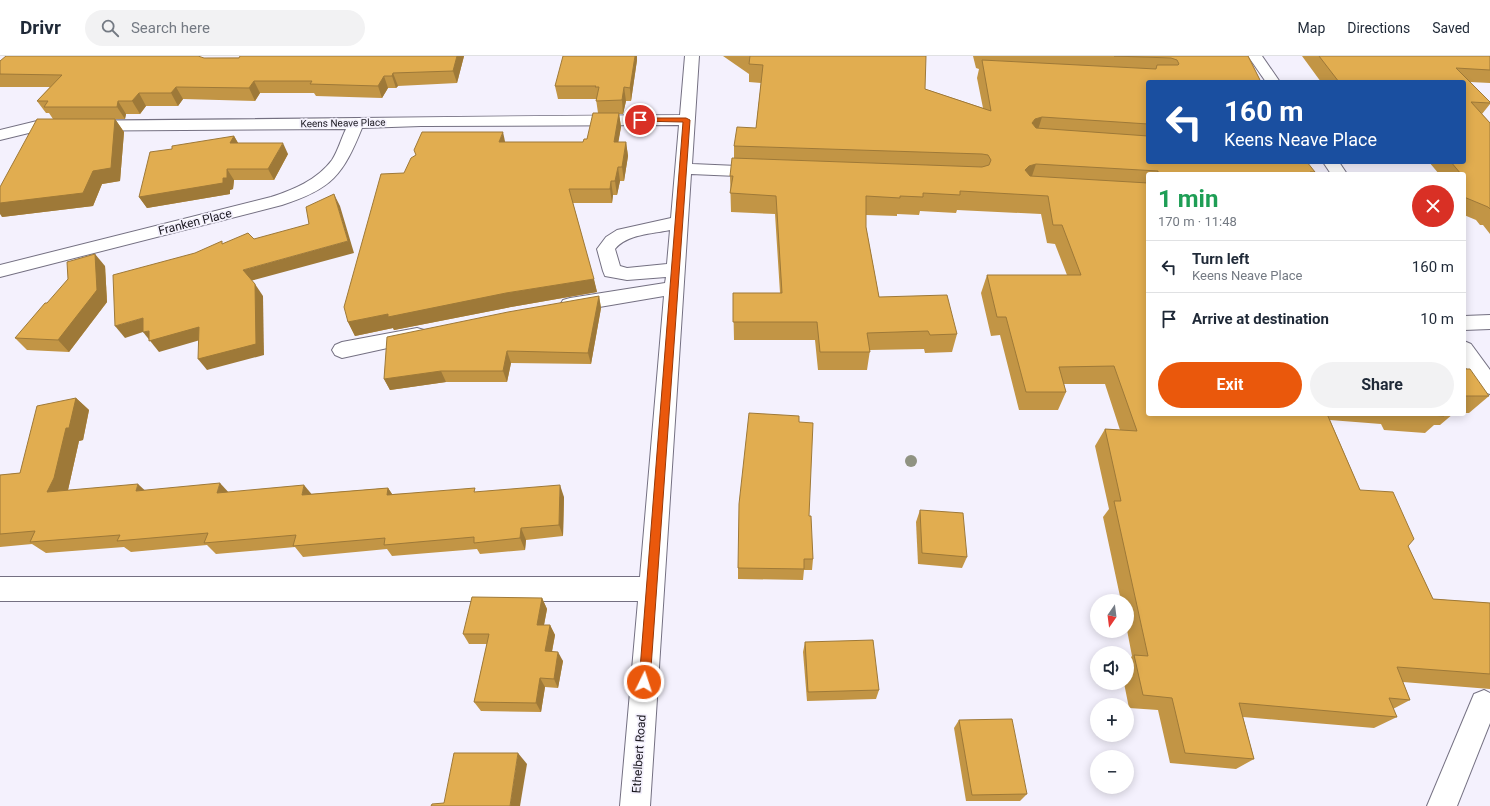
<!DOCTYPE html>
<html lang="en">
<head>
<meta charset="utf-8">
<style>
	:root { --surface:#fff; --page:#f2f2f3; --text:#1f2937; --muted:#747a83; --line:#e0e1e3; --accent:#ea580c }
	body { margin:0; font-family:Roboto,sans-serif; background:var(--page); color:var(--text); height:100vh; display:flex; flex-direction:column; font-size:15px; white-space:nowrap }
	* { box-sizing:border-box; margin:0 }
	p { font-size:13px; color:var(--muted) }
	.icon { flex:none; width:22px; height:22px; fill:none; stroke:currentColor; stroke-width:2; stroke-linecap:round; stroke-linejoin:round }
	.map { position:relative; flex:1; overflow:hidden }
	.panel { position:absolute; left:1146px; top:116px; width:320px; height:244px; display:flex; flex-direction:column; background:var(--surface); border-radius:4px; box-shadow:0 2px 10px #0003 }
	.panel>* { flex:none }
	.hud { position:absolute; left:1146px; top:24px; width:320px; height:84px; border-radius:4px; box-shadow:0 2px 10px #0003; background:#1a4fa0; color:#fff; overflow:hidden }
	.needle { width:26px; rotate:194deg }
	.fabs { position:absolute; left:1090px; top:538px; display:grid; gap:8px }
	.fabs a { display:grid; place-items:center; width:44px; height:44px; border-radius:50%; background:var(--surface); box-shadow:0 2px 10px #0003; font-size:20px }
	.pin { position:absolute; display:grid; place-items:center; width:34px; height:34px; color:#fff; margin:-17px; border:2px solid #fff; border-radius:50%; box-shadow:0 1px 4px #0007 }
	.me { position:absolute; width:44px; margin:-22px; rotate:4deg; stroke-linejoin:round; filter:drop-shadow(0 0 3px #0008) }
	.turn { display:flex; align-items:center; gap:14px; height:84px; padding:0 12px; font-size:18px }
	.turn .icon { width:52px; height:52px; stroke-width:2.5 }
	.turn b { display:block; font-size:28px; line-height:34px }
	.round { display:grid; place-items:center; flex:none; width:42px; height:42px; border-radius:21px; background:var(--page) }
	.headline { display:flex; align-items:center; justify-content:space-between; height:68px; padding:0 12px }
	h1 { font-size:24px; font-weight:700; line-height:30px; color:#1e9e55 }
	.cta { display:flex; gap:8px; margin-top:auto; padding:8px 12px }
	.cta a { flex:1; height:46px; border-radius:24px; background:var(--accent); color:#fff; font-size:16px; font-weight:700; line-height:46px; text-align:center }
	.cta a+a { background:var(--page); color:var(--text) }
	ul { padding:0; list-style:none }
	li { display:flex; align-items:center; gap:12px; height:52px; padding:0 12px; border-top:1px solid var(--line) }
	li div { flex:1 }
	li b { display:block; font-size:15px }
	li em { font-style:normal }
	header { display:flex; align-items:center; gap:24px; box-sizing:border-box; height:56px; padding:0 20px; background:var(--surface); border-bottom:1px solid var(--line) }
	header strong { font-size:19px }
	nav { display:flex; gap:22px; margin-inline-start:auto; font-size:14px }
	.search { width:280px; height:36px; background:var(--page); display:flex; align-items:center; gap:10px; box-sizing:border-box; padding:0 14px; border-radius:22px; color:var(--muted); font-size:15px }
	.map>svg:first-child { display:block }
	.lines { fill:none; stroke-linecap:round; stroke-linejoin:round }
	.minor-casing { stroke:#747082; stroke-width:2 }
	.minor { fill:#fff; fill-rule:evenodd }
	.tree { fill:#909382 }
	.wall { fill:#c29545 }
	.shaded-wall { fill:#9e7938 }
	.building { fill:#e1ad50; stroke:#9e7938 }
	.route { fill:#ea580c; stroke:#983908 }
	.labels { text-anchor:middle; dominant-baseline:central; stroke-width:3.5; stroke-linejoin:round; paint-order:stroke }
	.far-street-label { font-size:10px; fill:#1b1921; stroke:#f4f1fd }
	.street-label { font-size:12px; fill:#1b1921; stroke:#f4f1fd }
</style>
</head>
<body>
<header>
<strong>Drivr</strong>
<div class="search"><svg class="icon" aria-label="search" viewBox="0 0 24 24"><circle cx="10" cy="10" r="6"/><path d="M15 15l6 6"/></svg>Search here</div>
<nav><a>Map</a><a>Directions</a><a>Saved</a></nav>
</header>
<div class="map">
<svg width="1490" height="750" viewBox="0 0 1490 750">
	<rect width="100%" height="100%" fill="#f4f1fd"/>
	<g class="lines">
		<g class="minor-casing">
			<g id="minor">
				<path d="M 685,0 L 699,0 L 692,108 L 760,111 L 766,112 L 768,116 L 766,120 L 760,121 L 691,118 L 650,750 L 620,750 L 638,545 L 0,545 L 0,521 L 640,521 L 664,240 L 570,256 L 563,254 L 560,249 L 563,244 L 570,242 L 665,227 L 666,221 L 627,224 L 605,220 L 603,215 L 597,193 L 606,181 L 617,174 L 671,162 L 679,69 L 421,70 L 362,72 C 343,119 332,133 282,149 L 0,221 L 0,209 L 271,141 C 293,134 317,124 332,104 C 338,95 341,83 346,73 L 37,75 L 0,84 L 0,74 L 37,65 C 251,64 465,60 680,59 ZM 670,174 L 667,208 L 627,212 L 620,210 L 615,193 C 627,178 652,178 670,174 Z"/>
				<polygon points="1248,0 1262,0 1280,26 1266,26"/>
				<polygon points="1323,106 1339,106 1347,118 1331,118"/>
				<polygon points="1490,259 1490,273 1464,274 1464,260"/>
				<polygon points="417,272 424,274 427,279 424,284 342,302 335,299 332,294 335,289 342,286"/>
				<polygon points="1464,285 1471,288 1490,314 1490,338 1483,336 1464,309"/>
				<polygon points="1484,634 1490,637 1490,667 1457,750 1427,750 1474,638"/>
			</g>
		</g>
		<use href="#minor" class="minor"/>
	</g>
	<circle class="tree" cx="911" cy="405" r="6"/>
	<g class="wall">
		<polygon points="464,0 457,27 398,30 396,32 388,32 382,42 316,40 314,37 260,37 255,45 183,43 178,50 146,50 140,58 126,58 125,63 115,63 124,76 120,125 102,128 93,150 2,161 53,63 49,57 46,57 37,45 50,31 0,31 0,5 204,2"/>
		<polygon points="723,0 858,0 925,33 983,52 977,22 979,13 976,12 973,0 1248,0 1261,26 1148,26 1148,106 1315,116 1313,118 1148,118 1148,358 1453,358 1440,369 1434,369 1425,377 1384,374 1381,368 1330,364 1360,434 1408,490 1433,543 1490,547 1490,633 1403,626 1410,644 1393,653 1397,661 1374,672 1243,661 1254,703 1236,713 1170,707 1158,654 1129,652 1124,627 1127,627 1127,606 1132,600 1127,574 1127,545 1121,545 1103,461 1109,453 1095,390 1105,373 1120,374 1105,328 1064,328 1066,336 1058,354 1019,354 1000,279 991,280 981,237 987,219 1067,219 1055,188 1047,187 1041,158 957,154 956,157 920,155 919,159 897,158 897,160 866,159 866,171 879,241 957,278 952,296 925,297 924,293 870,294 867,314 818,314 815,284 734,284 733,237 780,237 775,158 731,156 730,120 734,103 734,90 756,72 761,27 749,26 749,18"/>
		<polygon points="1302,0 1490,0 1490,27 1470,26 1490,46 1490,48 1482,58 1490,67 1490,178 1483,169 1480,169 1476,164 1464,159 1464,118 1439,118 1429,106 1464,106 1464,26 1321,26"/>
		<polygon points="637,4 631,45 626,45 623,58 619,58 621,71 618,86 626,86 628,100 624,125 620,125 617,139 613,139 612,147 573,147 597,236 511,251 394,274 393,272 355,280 348,266 404,117 505,86 583,86 587,83 598,57 596,43 558,43 555,30"/>
		<polygon points="234,80 238,87 288,98 274,124 234,124 233,133 230,134 230,138 147,152 139,141 172,93"/>
		<polygon points="105,210 107,246 69,296 27,294 15,282 47,247"/>
		<polygon points="599,240 601,252 591,308 511,307 507,326 446,326 390,334 384,323"/>
		<polygon points="1464,310 1489,340 1469,357 1464,357"/>
		<polygon points="76,342 89,354 83,384 79,385 68,434 144,434 311,438 388,432 392,438 477,436 564,441 563,480 526,484 525,494 480,498 477,493 392,500 387,493 303,501 295,491 216,498 207,489 131,496 124,491 46,497 32,488 0,491 0,419 20,417"/>
		<polygon points="799,366 813,503 812,514 804,514 803,524 738,523 738,512"/>
		<polygon points="920,454 967,501 962,512 918,508 916,466"/>
		<polygon points="542,542 547,553 544,569 550,569 555,579 552,596 563,605 558,632 545,631 541,656 481,655 474,646 487,588 469,588 463,578"/>
		<polygon points="805,586 879,634 876,643 807,645 803,596"/>
		<polygon points="959,664 1027,738 1020,745 966,745 954,672"/>
	</g>
	<g class="shaded-wall">
		<polygon points="457,0 464,0 457,27 453,15"/>
		<polygon points="635,0 637,0 637,4 631,45 630,32"/>
		<polygon points="393,17 398,30 396,32 392,20"/>
		<polygon points="384,20 388,32 382,42 378,30"/>
		<polygon points="254,25 260,37 255,45 249,32"/>
		<polygon points="176,31 183,43 178,50 171,37"/>
		<polygon points="624,31 626,45 623,58 622,44"/>
		<polygon points="139,37 146,50 140,58 132,45"/>
		<polygon points="118,45 126,58 125,63 117,51"/>
		<polygon points="619,57 621,71 616,100 614,86"/>
		<polygon points="1042,61 1036,80 1032,67 1035,63"/>
		<polygon points="115,63 124,76 120,125 102,128 93,150 2,161 0,158 0,147"/>
		<polygon points="503,76 506,90 499,86"/>
		<polygon points="234,80 241,92 230,87"/>
		<polygon points="626,86 628,100 624,125 622,111"/>
		<polygon points="283,87 288,98 274,124 268,113"/>
		<polygon points="1036,108 1030,126 1025,114 1029,110"/>
		<polygon points="618,111 620,125 617,139 615,125"/>
		<polygon points="227,113 234,124 233,133 230,134 230,138 147,152 139,141 223,122"/>
		<polygon points="611,125 613,139 612,147 610,133"/>
		<polygon points="334,138 340,150 354,197 250,225 243,214 348,185"/>
		<polygon points="95,198 105,210 107,246 69,296 58,284"/>
		<polygon points="594,223 597,236 511,251 394,274 393,272 355,280 348,266 388,258 506,237"/>
		<polygon points="255,228 263,240 264,299 207,314 198,303"/>
		<polygon points="599,240 601,252 591,308 588,297"/>
		<polygon points="143,262 143,276 125,282 115,270"/>
		<polygon points="199,271 207,282 159,296 143,276 149,275"/>
		<polygon points="507,295 511,307 507,326 503,315"/>
		<polygon points="441,315 446,326 390,334 384,323"/>
		<polygon points="76,342 89,354 83,384 79,385 68,434 62,448 47,436 66,372"/>
		<polygon points="220,427 231,439 217,437"/>
		<polygon points="138,428 151,440 136,435"/>
		<polygon points="304,429 314,441 302,439"/>
		<polygon points="560,429 564,441 563,480 559,469"/>
		<polygon points="388,432 396,444 387,439"/>
		<polygon points="521,472 526,484 525,494 520,482"/>
		<polygon points="542,542 547,553 542,579 537,569"/>
		<polygon points="550,569 555,579 550,605 545,595"/>
		<polygon points="558,596 563,605 558,632 554,623"/>
		<polygon points="540,622 545,631 541,656 536,647"/>
		<polygon points="518,697 527,708 520,750 510,750"/>
	</g>
	<g class="building">
		<polygon points="6,0 198,0 204,2 239,2 240,0 457,0 453,15 393,17 392,20 384,20 378,30 310,28 312,25 254,25 249,32 176,31 171,37 139,37 132,45 118,45 117,51 44,51 48,45 37,45 62,19 0,18 0,5"/>
		<polygon points="563,0 635,0 630,32 624,31 622,44 596,45 599,31 595,31 596,30 555,30"/>
		<polygon points="750,0 926,0 925,33 991,55 982,4 1156,13 1157,9 1178,9 1179,8 1177,4 1171,2 1114,0 1248,0 1261,26 1249,25 1249,26 1148,26 1148,68 1042,61 1035,63 1032,67 1036,72 1148,80 1148,106 1307,106 1315,116 1310,116 1312,118 1158,118 1158,115 1036,108 1029,110 1025,114 1030,120 1148,127 1148,358 1327,358 1360,434 1393,436 1414,483 1408,490 1433,543 1490,547 1490,618 1397,611 1410,644 1389,642 1397,661 1239,647 1254,703 1185,697 1172,642 1143,639 1134,599 1148,600 1114,445 1121,445 1105,373 1137,375 1114,310 1059,311 1066,336 1026,336 1006,261 997,261 987,219 1081,219 1062,169 1053,169 1048,140 960,135 960,139 923,137 923,141 900,140 900,142 866,140 866,171 879,241 947,239 957,278 930,279 928,275 867,277 870,296 820,296 817,266 733,266 733,237 782,237 776,140 730,137 733,120 730,120 732,102 982,111 989,109 991,104 988,99 982,98 734,90 737,71 756,72 763,9 749,8"/>
		<polygon points="1319,0 1490,0 1490,14 1456,12 1490,46 1490,47 1471,46 1490,67 1490,153 1488,151 1464,141 1464,118 1461,118 1451,106 1464,106 1464,26 1339,26"/>
		<polygon points="593,57 619,57 614,86 626,86 622,111 618,111 615,125 611,125 610,133 569,133 594,223 506,237 388,261 388,258 348,266 344,251 381,118 404,117 411,102 416,99 414,94 422,76 503,76 499,86 583,86 584,83 587,83"/>
		<polygon points="37,63 115,63 111,112 93,115 83,137 0,147 0,131"/>
		<polygon points="234,80 230,87 283,87 268,113 227,113 227,122 223,122 223,127 139,141 150,96 172,93 172,90"/>
		<polygon points="334,138 348,185 243,214 255,228 256,288 198,303 199,271 149,285 149,275 143,276 143,262 115,270 113,219 195,197 222,185 222,188 248,177 254,183 309,168 306,151"/>
		<polygon points="95,198 97,234 58,284 15,282 45,247 47,247 68,223 67,206"/>
		<polygon points="599,240 588,297 507,295 503,315 441,315 384,323 387,281 508,256"/>
		<polygon points="1464,310 1466,313 1470,313 1489,340 1464,340"/>
		<polygon points="76,342 69,372 66,372 54,422 47,436 138,428 136,435 220,427 217,437 304,429 302,439 388,432 387,439 475,432 474,436 560,429 559,469 521,472 520,482 474,487 474,481 384,489 385,482 293,490 296,479 204,487 208,477 117,485 120,479 30,486 35,475 0,478 0,419 20,417 37,350"/>
		<polygon points="749,357 799,360 799,366 813,367 809,460 811,460 813,503 804,503 804,513 738,512 739,448"/>
		<polygon points="1416,358 1442,358 1444,360"/>
		<polygon points="920,454 963,457 967,501 922,497"/>
		<polygon points="472,541 542,542 537,569 550,569 545,595 558,596 554,623 540,622 536,647 474,646 489,578 463,578"/>
		<polygon points="873,584 879,634 808,636 805,586"/>
		<polygon points="1012,663 1027,738 972,739 959,664"/>
		<polygon points="454,697 518,697 510,750 431,750 432,748 444,747"/>
	</g>
	<polygon class="route" points="640,62 686,62 690,64 650,626 648,630 644,631 640,630 639,626 683,66 637,65 636,64"/>
	<g class="labels">
		<g class="far-street-label">
			<text transform="translate(343 67) rotate(-1)">Keens Neave Place</text>
		</g>
		<g class="street-label">
			<text transform="translate(195 166) rotate(-14)">Franken Place</text>
			<text transform="translate(639 698) rotate(-86)">Ethelbert Road</text>
		</g>
	</g>
</svg>
<div class="fabs">
<a><svg class="needle" viewBox="-14 -14 28 28"><path d="M0-13l5 13h-10z" fill="#e53935"/><path d="M0 13l5-13h-10z" fill="#747a83"/></svg></a>
<a><svg class="icon" aria-label="sound" viewBox="0 0 24 24"><path d="M4 9h4l5-4v14l-5-4H4zM17 9q2 3 0 6"/></svg></a>
<a>+</a>
<a>−</a>
</div>
<div class="pin" style="left:640px;top:64px;background:#d93025"><svg class="icon" aria-label="arrive" viewBox="0 0 24 24"><path d="M6 21V4h12l-3 4 3 4H6"/></svg></div>
<svg class="me" style="left:644px;top:626px" viewBox="-20 -20 40 40"><circle r="17" fill="#ea580c" stroke="#fff" stroke-width="3"/><path d="M0-11L8 9 0 5-8 9z" fill="#fff"/></svg>
<div class="hud">
<div class="turn"><svg class="icon" aria-label="left" viewBox="0 0 24 24"><path d="M17 20v-9H6M10 6l-5 5 5 5"/></svg><div><b>160 m</b>Keens Neave Place</div></div>
</div>
<section class="panel">
<div class="headline"><div><h1>1 min</h1><p>170 m · 11:48</p></div><a class="round" style="background:#d93025;color:#fff"><svg class="icon" aria-label="close" viewBox="0 0 24 24"><path d="M6 6l12 12M18 6L6 18"/></svg></a></div>
<ul>
<li><svg class="icon" aria-label="left" viewBox="0 0 24 24"><path d="M17 20v-9H6M10 6l-5 5 5 5"/></svg><div><b>Turn left</b><p>Keens Neave Place</p></div><em>160 m</em></li>
<li><svg class="icon" aria-label="arrive" viewBox="0 0 24 24"><path d="M6 21V4h12l-3 4 3 4H6"/></svg><div><b>Arrive at destination</b></div><em>10 m</em></li>
</ul>
<div class="cta"><a>Exit</a><a>Share</a></div>
</section>
</div>
</body>
</html>
